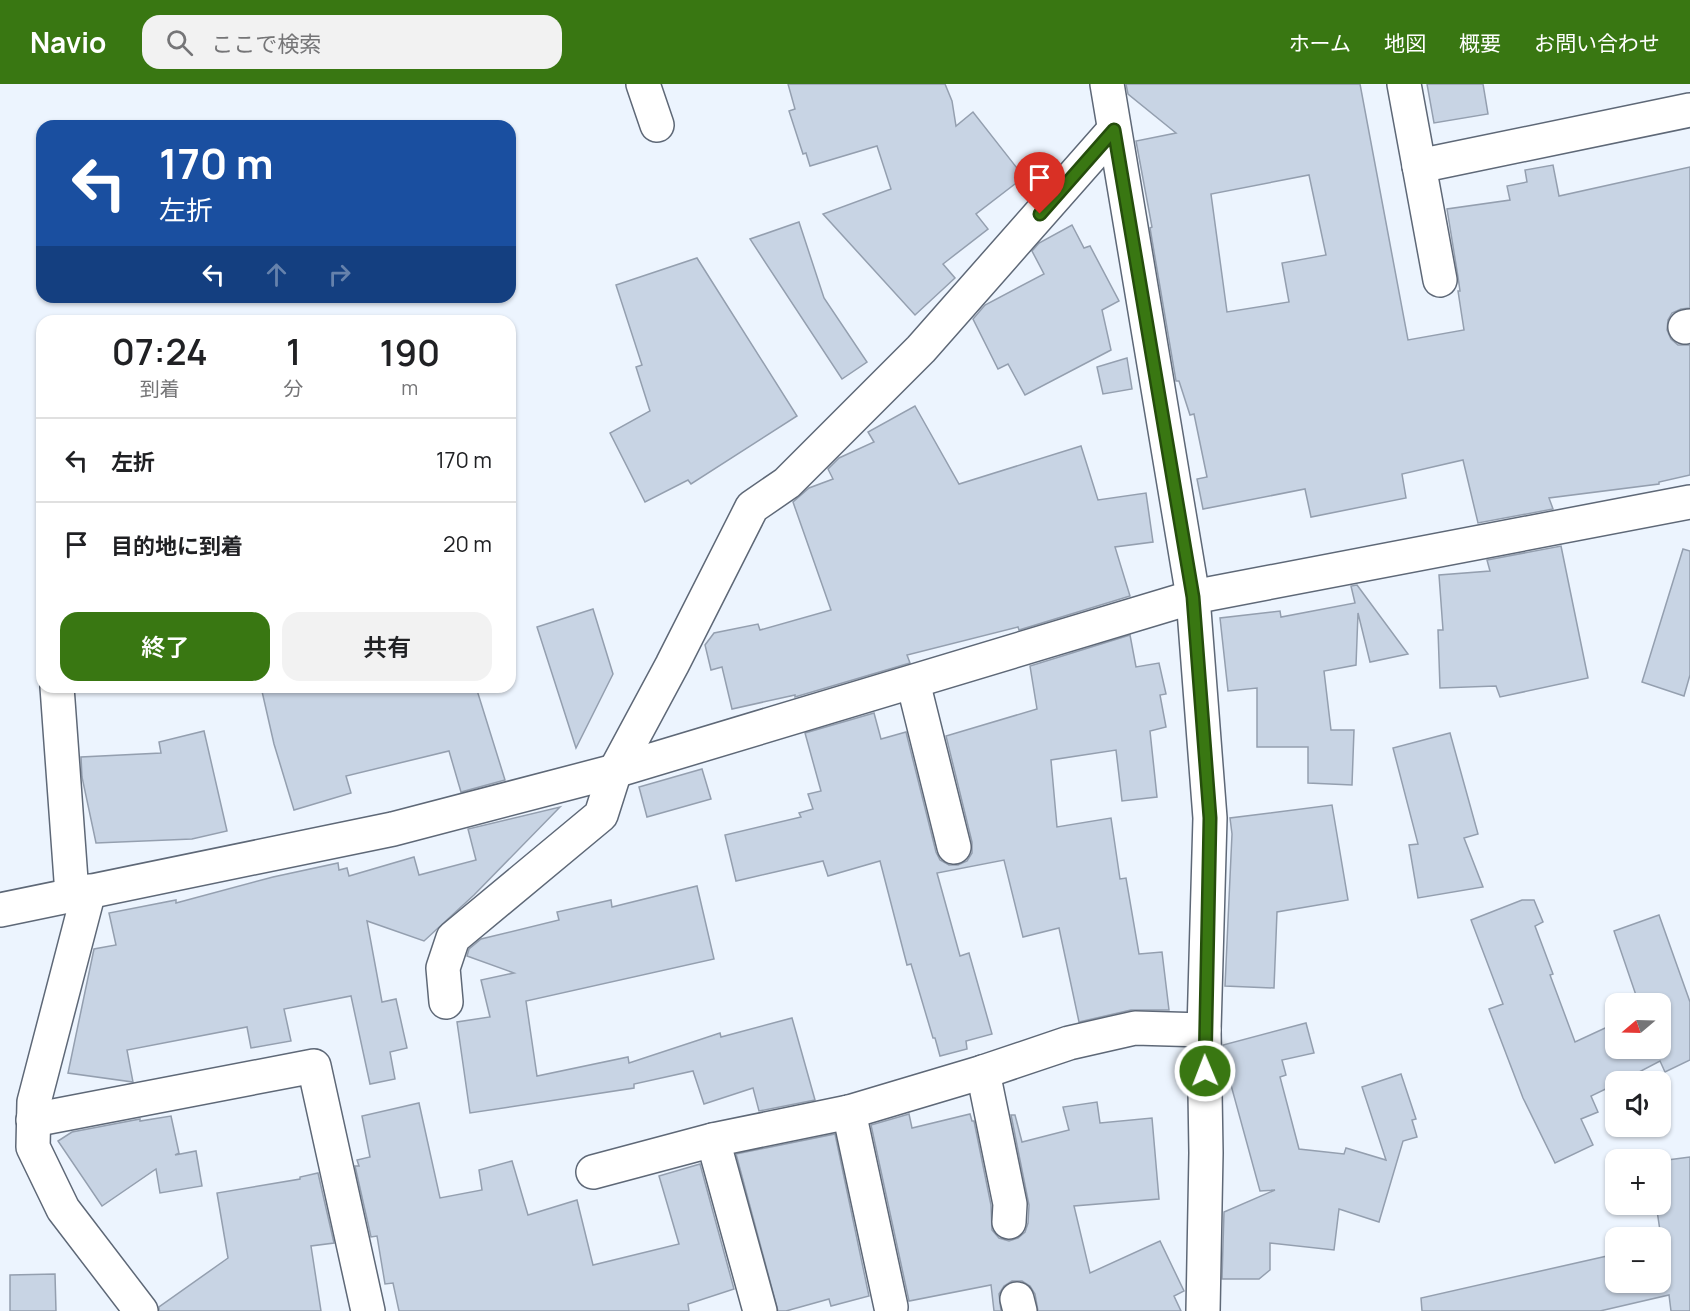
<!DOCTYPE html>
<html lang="ja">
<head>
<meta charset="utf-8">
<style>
	:root { --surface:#fff; --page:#f2f2f2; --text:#202124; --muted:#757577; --line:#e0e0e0; --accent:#397712 }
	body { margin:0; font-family:Manrope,"Noto Sans JP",sans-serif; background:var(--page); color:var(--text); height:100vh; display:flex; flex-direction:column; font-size:22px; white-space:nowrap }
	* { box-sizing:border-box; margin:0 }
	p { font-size:20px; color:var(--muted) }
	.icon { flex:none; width:33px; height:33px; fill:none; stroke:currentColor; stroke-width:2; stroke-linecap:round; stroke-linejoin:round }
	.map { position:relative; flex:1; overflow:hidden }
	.panel { position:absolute; left:36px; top:231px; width:480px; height:378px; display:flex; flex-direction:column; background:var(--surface); border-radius:18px; box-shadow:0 2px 4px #0004 }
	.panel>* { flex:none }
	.guide { position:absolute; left:36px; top:36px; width:480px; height:183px; border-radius:18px; box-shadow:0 2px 4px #0004; background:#1a4fa0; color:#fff; overflow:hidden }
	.needle { width:39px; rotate:251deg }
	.tools { position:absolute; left:1605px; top:909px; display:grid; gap:12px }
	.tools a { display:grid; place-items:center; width:66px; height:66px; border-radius:12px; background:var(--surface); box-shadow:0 2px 4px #0004; font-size:30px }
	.pin { position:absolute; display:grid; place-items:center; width:51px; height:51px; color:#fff; margin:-62px -26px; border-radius:50% 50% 50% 0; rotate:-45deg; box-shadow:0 0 6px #0007 }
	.pin .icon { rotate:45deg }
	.me { position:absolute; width:66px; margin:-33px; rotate:359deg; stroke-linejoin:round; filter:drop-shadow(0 0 4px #0008) }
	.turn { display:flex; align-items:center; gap:21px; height:126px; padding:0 24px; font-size:27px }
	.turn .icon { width:78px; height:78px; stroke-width:2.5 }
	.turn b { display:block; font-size:42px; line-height:51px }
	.lanes { display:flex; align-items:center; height:57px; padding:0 24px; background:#0003; justify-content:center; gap:30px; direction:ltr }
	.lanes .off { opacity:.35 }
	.eta { display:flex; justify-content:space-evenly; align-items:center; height:102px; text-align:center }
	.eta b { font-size:36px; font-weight:600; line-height:42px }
	.action { display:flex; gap:12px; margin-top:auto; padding:12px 24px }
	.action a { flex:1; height:69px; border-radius:18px; background:var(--accent); color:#fff; font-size:24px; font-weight:600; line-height:69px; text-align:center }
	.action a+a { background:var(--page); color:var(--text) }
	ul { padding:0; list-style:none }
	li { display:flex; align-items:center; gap:18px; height:84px; padding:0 24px; border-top:2px solid var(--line) }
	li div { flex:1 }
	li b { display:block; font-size:22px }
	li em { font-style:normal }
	header { display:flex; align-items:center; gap:36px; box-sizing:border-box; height:84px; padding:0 30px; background:var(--accent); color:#fff }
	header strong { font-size:28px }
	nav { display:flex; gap:33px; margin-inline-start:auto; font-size:21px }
	.search { width:420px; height:54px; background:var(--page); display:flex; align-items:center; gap:15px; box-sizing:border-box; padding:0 21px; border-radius:18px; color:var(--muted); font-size:22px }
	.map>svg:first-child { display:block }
	.building { fill:#c8d4e4; stroke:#949faf; stroke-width:1.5; fill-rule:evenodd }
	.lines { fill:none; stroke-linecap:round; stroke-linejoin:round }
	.minor-casing { stroke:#5e6877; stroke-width:36 }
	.minor { stroke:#fff; stroke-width:33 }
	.route-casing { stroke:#254d0c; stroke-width:15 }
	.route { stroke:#397712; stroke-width:10 }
</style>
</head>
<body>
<header>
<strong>Navio</strong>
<div class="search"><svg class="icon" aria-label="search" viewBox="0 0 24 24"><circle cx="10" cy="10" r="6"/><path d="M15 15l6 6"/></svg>ここで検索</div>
<nav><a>ホーム</a><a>地図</a><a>概要</a><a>お問い合わせ</a></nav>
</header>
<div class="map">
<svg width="1690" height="1227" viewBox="0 0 1690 1227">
	<rect width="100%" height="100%" fill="#ecf4fe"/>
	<g class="building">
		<polygon points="788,0 945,0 952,17 956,42 973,28 1024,93 976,130 988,145 943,180 955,194 915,231 823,130 891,105 877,62 810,82 806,69 803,70 789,27 795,25"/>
		<path d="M 1126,0 L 1360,0 L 1408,256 L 1464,246 L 1458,207 L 1460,207 L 1458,193 L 1447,125 L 1510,116 L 1507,102 L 1527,98 L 1525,86 L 1553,81 L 1559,112 L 1690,83 L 1690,224 L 1681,225 L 1672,229 L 1668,236 L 1667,246 L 1671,255 L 1678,261 L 1690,261 L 1690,391 L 1659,398 L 1659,400 L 1549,414 L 1553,425 L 1478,439 L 1463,376 L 1402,390 L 1406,414 L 1311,433 L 1305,405 L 1203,425 L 1197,395 L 1207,393 L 1194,330 L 1190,331 L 1179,297 L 1176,297 L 1150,144 L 1152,143 L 1136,57 L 1176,49 L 1128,10 ZM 1309,91 L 1326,171 L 1282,179 L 1289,218 L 1227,228 L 1211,110 Z"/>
		<polygon points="1427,0 1483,0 1488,30 1434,39"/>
		<polygon points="799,138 824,214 867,278 842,295 750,155"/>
		<polygon points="1072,141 1084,164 1090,162 1119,217 1102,226 1111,266 1025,311 1008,280 998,285 973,235 985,221 1044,190 1032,167 1039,159"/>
		<polygon points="697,174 797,332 691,400 688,396 645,418 610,349 650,327 636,283 642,281 616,201"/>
		<polygon points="1127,274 1132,305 1103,310 1097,283"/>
		<polygon points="915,322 959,400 1081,362 1098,416 1146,409 1153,458 1115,463 1130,512 1019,546 1018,543 907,571 910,579 795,613 795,611 732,625 722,583 711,586 705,561 714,549 758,540 760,546 831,526 793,418 809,404 833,395 828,385 839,374 874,358 868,348"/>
		<polygon points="1561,462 1588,594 1500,613 1496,602 1440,604 1438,546 1443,546 1439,491 1490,487 1487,476"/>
		<polygon points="1683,465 1690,467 1690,591 1684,612 1642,598"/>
		<polygon points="1357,501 1408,570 1370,578 1358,529 1356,581 1324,587 1331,646 1354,646 1352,701 1308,699 1308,663 1257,663 1257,604 1228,607 1220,534 1280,527 1281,533 1355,519 1351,502"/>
		<polygon points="593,525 613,590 576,664 537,543"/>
		<polygon points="1130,551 1136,583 1159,579 1166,610 1160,611 1166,643 1150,647 1157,713 1122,717 1116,666 1051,676 1057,743 1111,734 1120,795 1126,794 1139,870 1162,868 1169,926 1131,926 1079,938 1059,844 1023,853 1004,776 937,789 960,872 969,869 992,950 966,957 967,965 940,972 935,954 933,954 911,880 907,881 880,777 828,792 823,777 736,797 725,751 801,733 799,729 813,725 808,710 821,707 805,649 874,629 881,655 906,648 936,768 940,776 949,781 958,781 967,777 972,769 972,758 946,652 1037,625 1030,582"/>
		<polygon points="261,603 476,603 505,696 461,708 449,667 346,692 351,709 294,726 274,660"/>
		<polygon points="204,647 227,747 192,755 96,759 82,693 81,673 161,669 159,658"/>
		<polygon points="1450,649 1478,750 1464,754 1483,803 1418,814 1409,761 1418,760 1393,664"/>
		<polygon points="702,685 711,715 647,733 639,703"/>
		<polygon points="1332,721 1348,816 1277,828 1274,904 1225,902 1232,750 1230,734"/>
		<polygon points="560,723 474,811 424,857 367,837 382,918 396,915 407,964 390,968 395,995 370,1000 351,912 284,925 291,957 251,964 247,943 127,966 133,998 68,989 94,865 116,861 109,829 176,816 176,819 273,793 338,779 339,786 347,784 349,792 414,773 419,791 476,776 468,745"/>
		<polygon points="697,802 714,875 526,917 537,992 628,973 629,979 720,949 721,953 792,934 815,1016 759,1027 753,1004 704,1020 693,987 634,1000 634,1004 470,1029 457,938 490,933 481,896 514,889 467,872 469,865 481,855 559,836 557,828 611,816 612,823"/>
		<polygon points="1522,816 1534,816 1543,838 1535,842 1553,890 1550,891 1575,958 1616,939 1616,964 1660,964 1660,920 1639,920 1614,847 1659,831 1690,918 1690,976 1665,988 1660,977 1620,998 1616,998 1616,1000 1591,1012 1598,1028 1581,1035 1593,1061 1555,1079 1523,1014 1489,925 1503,920 1471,836"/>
		<polygon points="1306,939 1314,969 1282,976 1286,991 1280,993 1299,1065 1344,1070 1346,1064 1386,1076 1362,1003 1401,990 1416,1035 1412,1036 1417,1053 1403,1057 1379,1138 1339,1125 1334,1166 1270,1159 1270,1186 1259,1195 1222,1195 1224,1128 1275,1106 1260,1107 1223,972 1223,961"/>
		<polygon points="1097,1018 1100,1039 1152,1034 1159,1115 1074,1122 1090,1189 1160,1157 1184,1207 1174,1212 1181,1227 1038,1227 1035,1210 1030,1202 1022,1197 1012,1197 1004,1202 999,1210 1001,1227 994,1227 991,1201 909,1217 871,1041 909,1030 912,1044 970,1030 972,1037 974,1037 991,1121 992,1146 999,1154 1009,1157 1018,1154 1025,1148 1028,1139 1029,1121 1011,1031 1015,1031 1022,1058 1069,1046 1063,1023"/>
		<polygon points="419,1019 440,1114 482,1106 479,1086 512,1077 528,1131 577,1116 593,1181 679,1160 659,1092 700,1080 734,1205 688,1220 689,1227 399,1227 393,1199 385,1200 377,1152 371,1153 355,1082 359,1082 357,1076 370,1073 362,1032"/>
		<polygon points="171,1032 179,1069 175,1071 196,1067 202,1102 160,1109 156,1085 102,1122 58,1057 72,1048 140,1035 140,1037"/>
		<polygon points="835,1050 869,1212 831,1222 829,1215 786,1227 778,1227 736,1070"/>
		<polygon points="1690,1073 1690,1227 1671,1227 1669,1211 1600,1227 1422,1227 1421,1214 1616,1170 1616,1198 1660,1198 1662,1160 1656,1120 1660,1120 1660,1077"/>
		<polygon points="318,1089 334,1159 311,1162 321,1227 159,1227 159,1223 228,1174 217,1109 300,1095 300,1093"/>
		<polygon points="55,1190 56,1227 10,1227 10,1191"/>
	</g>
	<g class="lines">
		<g class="minor-casing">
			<g id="minor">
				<polyline points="643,0 657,41"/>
				<polyline points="1107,0 1193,513 1210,734 1204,946 1206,1069 1203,1227"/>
				<polyline points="1404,0 1440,196"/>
				<polyline points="1419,82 1690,26"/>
				<polyline points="1685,243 1690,242"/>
				<polyline points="913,598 954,763"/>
				<polyline points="57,603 72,810"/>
				<polyline points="89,807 34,1018 33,1063 63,1125 141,1227"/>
				<polyline points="0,826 393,745 615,687 1193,513 1690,418"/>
				<polyline points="446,918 443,884 453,854 601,731 615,687 672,581 752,423 787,399 921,265 1114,46"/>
				<polyline points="983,988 1010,1120 1009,1138"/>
				<polyline points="849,1028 891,1223"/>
				<polyline points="33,1036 314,982 368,1227"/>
				<polyline points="713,1056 760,1227"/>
				<polyline points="593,1088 713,1056 849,1028 983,988 1069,959 1135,944 1204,946"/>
				<polyline points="1017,1215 1020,1227"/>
			</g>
		</g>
		<use href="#minor" class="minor"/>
	</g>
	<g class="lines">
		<g class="route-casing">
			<polyline id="route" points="1040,130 1114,46 1193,513 1210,734 1205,987"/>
		</g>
		<use href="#route" class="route"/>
	</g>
</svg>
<div class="tools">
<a><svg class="needle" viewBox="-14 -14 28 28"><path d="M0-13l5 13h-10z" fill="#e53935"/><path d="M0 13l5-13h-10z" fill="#757577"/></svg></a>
<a><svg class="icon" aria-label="sound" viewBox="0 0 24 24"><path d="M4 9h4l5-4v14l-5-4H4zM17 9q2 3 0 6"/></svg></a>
<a>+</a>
<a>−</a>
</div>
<div class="pin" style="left:1040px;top:130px;background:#d93025"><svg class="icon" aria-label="arrive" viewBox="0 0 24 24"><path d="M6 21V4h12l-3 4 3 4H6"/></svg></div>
<svg class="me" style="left:1205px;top:987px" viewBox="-20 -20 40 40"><circle r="17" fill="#397712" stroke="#fff" stroke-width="3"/><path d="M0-11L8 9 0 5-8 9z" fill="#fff"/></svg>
<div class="guide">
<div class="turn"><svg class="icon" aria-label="left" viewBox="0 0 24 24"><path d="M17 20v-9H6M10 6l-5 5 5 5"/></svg><div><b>170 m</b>左折</div></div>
<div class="lanes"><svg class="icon" aria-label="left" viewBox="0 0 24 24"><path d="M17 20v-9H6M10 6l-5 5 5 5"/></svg><svg class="icon off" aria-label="ahead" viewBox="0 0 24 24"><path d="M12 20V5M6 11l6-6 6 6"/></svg><svg class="icon off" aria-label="right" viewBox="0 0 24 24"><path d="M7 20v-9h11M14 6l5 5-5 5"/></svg></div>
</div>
<section class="panel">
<div class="eta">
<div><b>07:24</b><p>到着</p></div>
<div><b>1</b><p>分</p></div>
<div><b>190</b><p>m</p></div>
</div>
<ul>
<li><svg class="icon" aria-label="left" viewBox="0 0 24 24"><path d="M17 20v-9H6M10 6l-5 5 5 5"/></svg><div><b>左折</b></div><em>170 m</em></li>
<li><svg class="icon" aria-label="arrive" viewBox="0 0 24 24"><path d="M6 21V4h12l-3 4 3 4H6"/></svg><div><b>目的地に到着</b></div><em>20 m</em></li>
</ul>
<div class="action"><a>終了</a><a>共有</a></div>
</section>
</div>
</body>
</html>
